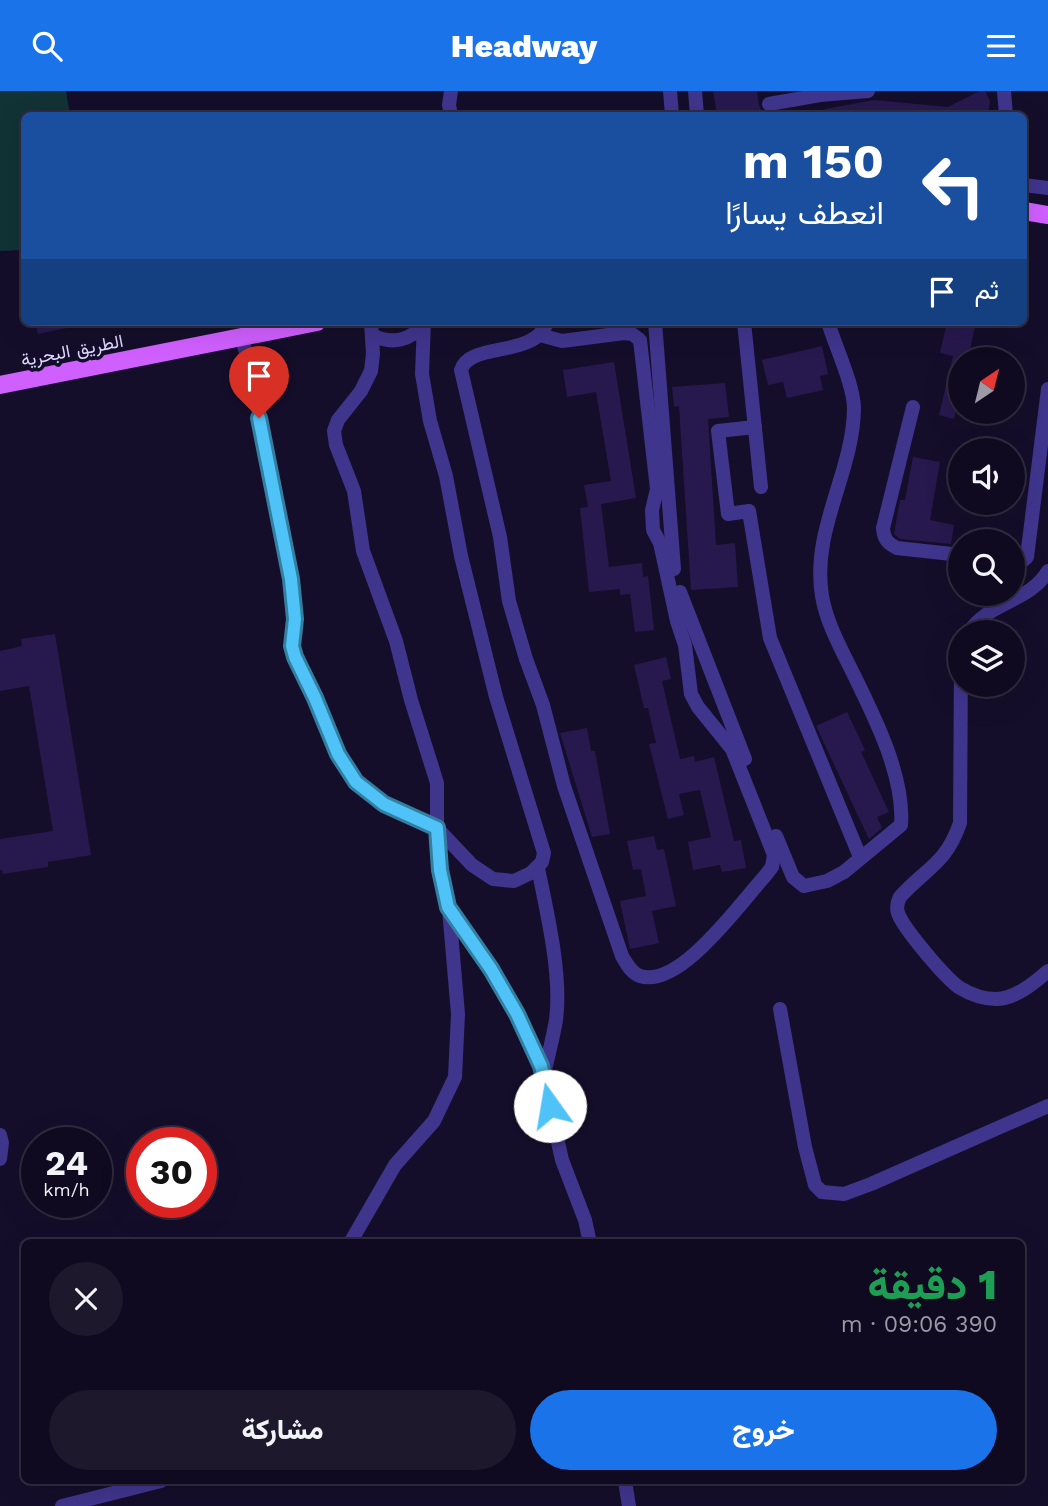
<!DOCTYPE html>
<html lang="ar">
<head>
<meta charset="utf-8">
<style>
	:root { --surface:#100a20; --page:#1e182d; --text:#f1f3f6; --muted:#9c9aa5; --line:#302b3e; --accent:#1a73e8 }
	body { margin:0; font-family:"Work Sans",Vazirmatn,sans-serif; background:var(--page); color:var(--text); direction:rtl; height:100vh; display:flex; flex-direction:column; font-size:26px; white-space:nowrap }
	* { box-sizing:border-box; margin:0 }
	p { font-size:23px; color:var(--muted) }
	.icon { flex:none; width:38px; height:38px; fill:none; stroke:currentColor; stroke-width:2; stroke-linecap:round; stroke-linejoin:round }
	.map { position:relative; flex:1; overflow:hidden; direction:ltr }
	.side { position:absolute; left:21px; top:1148px; width:1004px; height:245px; display:flex; flex-direction:column; background:var(--surface); border-radius:10px; box-shadow:0 7px 28px #0002,0 0 0 2px var(--line); direction:rtl }
	.side>* { flex:none }
	.hud { position:absolute; left:21px; top:21px; width:1006px; height:214px; border-radius:10px; box-shadow:0 7px 28px #0002,0 0 0 2px var(--line); direction:rtl; background:#1a4fa0; color:#fff; overflow:hidden }
	.needle { width:46px; rotate:35deg }
	.controls { position:absolute; left:948px; top:256px; display:grid; gap:14px }
	.controls a { display:grid; place-items:center; width:77px; height:77px; border-radius:50%; background:var(--surface); box-shadow:0 7px 28px #0002,0 0 0 2px var(--line); font-size:35px }
	.speed { position:absolute; left:21px; top:1036px; display:flex; gap:14px; font-size:35px; font-weight:700; text-align:center }
	.speed>* { display:grid; place-content:center; width:91px; height:91px; border-radius:50%; background:var(--surface); box-shadow:0 7px 28px #0002,0 0 0 2px var(--line); line-height:1 }
	.speed small { font-size:18px; font-weight:400 }
	.speed .limit { border:10px solid #d22; background:#fff; color:#111 }
	.pin { position:absolute; display:grid; place-items:center; width:60px; height:60px; color:#fff; margin:-72px -30px; border-radius:50% 50% 50% 0; rotate:-45deg; box-shadow:0 0 7px #0007 }
	.pin .icon { rotate:45deg }
	.me { position:absolute; width:77px; margin:-38px; rotate:347deg; stroke-linejoin:round; filter:drop-shadow(0 0 5px #0008) }
	.turn { display:flex; align-items:center; gap:24px; height:147px; padding:0 28px; font-size:32px }
	.turn .icon { width:91px; height:91px; stroke-width:2.5 }
	.turn b { display:block; font-size:49px; line-height:60px }
	.then { display:flex; align-items:center; height:66px; padding:0 28px; background:#0003; gap:14px; font-size:26px }
	.round { display:grid; place-items:center; flex:none; width:74px; height:74px; border-radius:37px; background:var(--page) }
	.overview { display:flex; align-items:center; justify-content:space-between; height:119px; padding:0 28px }
	h1 { font-size:42px; font-weight:800; line-height:52px; color:#1e9e55 }
	.button { display:flex; gap:14px; margin-top:auto; padding:14px 28px }
	.button a { flex:1; height:80px; border-radius:42px; background:var(--accent); color:#fff; font-size:28px; font-weight:800; line-height:80px; text-align:center }
	.button a+a { background:var(--page); color:var(--text) }
	header { display:flex; justify-content:space-between; align-items:center; height:91px; padding:0 28px; background:var(--accent); color:#fff; font-size:32px; font-weight:800 }
	.map>svg:first-child { display:block }
	.green { fill:#113335 }
	.building { fill:#27194d }
	.lines { fill:none; stroke-linecap:round; stroke-linejoin:round }
	.minor { stroke:#40358d; stroke-width:14 }
	.major { stroke:#d05fff; stroke-width:18 }
	.route-casing { stroke:#337fa1; stroke-width:18 }
	.route { stroke:#4fc3f7; stroke-width:12 }
	.labels { text-anchor:middle; dominant-baseline:central; stroke-width:7; stroke-linejoin:round; paint-order:stroke }
	.street-label { font-size:18px; fill:#dfd8ff; stroke:#150e2b }
</style>
</head>
<body>
<header><svg class="icon" aria-label="menu" viewBox="0 0 24 24"><path d="M4 6h16M4 12h16M4 18h16"/></svg>Headway<svg class="icon" aria-label="search" viewBox="0 0 24 24"><circle cx="10" cy="10" r="6"/><path d="M15 15l6 6"/></svg></header>
<div class="map">
<svg width="1048" height="1415" viewBox="0 0 1048 1415">
	<rect width="100%" height="100%" fill="#150e2b"/>
	<polygon class="green" points="0,0 66,0 70,24 24,24 24,159 0,160"/>
	<g class="building">
		<polygon points="713,0 757,0 759,14 764,24 717,24"/>
		<polygon points="980,0 985,0 990,10 988,24 825,24 825,18 874,9 948,16"/>
		<polygon points="35,231 70,231 71,236 38,243"/>
		<polygon points="947,231 976,231 968,268 961,268 961,299 954,328 939,324 953,265 940,262"/>
		<polygon points="822,255 828,283 820,285 823,299 787,307 783,291 768,294 762,269"/>
		<polygon points="614,271 636,407 601,413 609,476 642,472 643,486 648,485 654,539 635,541 630,503 620,504 620,498 589,501 580,417 588,416 584,394 611,390 596,301 567,306 563,279"/>
		<polygon points="725,292 729,326 708,328 716,454 735,452 738,496 691,499 679,315 674,316 672,296"/>
		<polygon points="913,366 940,371 930,429 954,434 951,453 900,448 894,443 900,409 905,409"/>
		<polygon points="55,543 91,764 48,771 48,776 3,783 2,779 0,779 0,748 53,740 29,595 0,600 0,560 22,555 21,548"/>
		<polygon points="666,566 671,588 662,590 680,668 694,665 695,671 714,666 734,750 741,749 746,777 722,781 720,774 693,779 688,751 711,746 700,699 679,703 684,724 668,728 649,653 656,652 648,617 644,617 634,574"/>
		<polygon points="847,621 865,659 861,661 889,721 877,726 882,737 869,748 816,635"/>
		<polygon points="587,637 591,660 595,660 610,743 592,746 560,642"/>
		<polygon points="654,745 657,759 664,758 676,815 652,820 659,852 630,858 620,810 646,805 641,778 633,779 627,750"/>
	</g>
	<g class="lines">
		<g class="minor">
			<polyline points="451,0 449,14 451,24"/>
			<polyline points="670,0 672,24"/>
			<polyline points="695,0 697,24"/>
			<polyline points="1004,0 1006,24"/>
			<polyline points="769,13 820,4 868,0"/>
			<polyline points="1024,94 1048,97"/>
			<polyline points="371,231 373,263 371,280 361,300 338,329 334,340 336,354 354,400 363,460 396,550 411,609 437,692 437,737 441,779 448,816 491,878 517,924 541,975 562,1069 585,1129 590,1152"/>
			<polyline points="655,231 674,478"/>
			<polyline points="744,231 761,396"/>
			<path d="M 372,244 C 392,254 411,250 424,232"/>
			<path d="M 540,244 L 562,250 L 624,242 L 632,243 L 640,249 L 657,398 L 652,419 L 653,439 L 660,452 L 677,530 L 685,554 L 691,603 L 698,616 L 732,658 L 774,764 L 772,776 L 765,785 C 741,811 680,898 640,885 C 631,882 627,873 622,865 L 564,695 L 543,614 L 526,568 L 509,510 L 500,446 L 461,279 C 470,250 535,268 547,231"/>
			<polyline points="242,247 251,281 291,488 295,528 293,560 315,607 338,663 361,697 384,713 437,737 472,774 493,788 514,790 531,782 542,771 544,762 496,606 461,465 446,385 430,330 422,283 424,231"/>
			<path d="M 913,316 L 883,437 C 884,448 887,452 897,457 L 961,464"/>
			<polyline points="755,336 718,340 728,423 749,420 770,547 860,766"/>
			<polyline points="1013,470 1021,471 1027,466 1048,298"/>
			<polyline points="680,501 745,668"/>
			<path d="M 969,541 C 988,511 1030,511 1048,480"/>
			<path d="M 961,568 L 960,732 C 946,773 926,777 900,806 C 897,812 896,816 898,822 C 903,837 946,888 960,897 C 970,903 984,908 996,908 C 1015,908 1034,892 1048,880"/>
			<path d="M 776,745 L 793,786 L 804,795 L 827,790 L 844,781 L 901,734 C 905,683 871,619 849,574 C 838,552 826,529 822,505 C 811,439 853,382 854,318 C 854,294 835,255 828,231"/>
			<path d="M 538,777 C 547,822 562,884 556,929 C 553,947 548,965 544,983"/>
			<polyline points="780,918 805,1056 815,1094 822,1101 844,1103 871,1093 1048,1015"/>
			<polyline points="0,1044 2,1052 0,1068"/>
			<polyline points="350,1152 395,1074 434,1030 455,986 458,923 449,818"/>
			<polyline points="625,1390 629,1415"/>
			<polyline points="62,1415 161,1390"/>
		</g>
		<g class="major">
			<polyline points="1024,120 1048,124"/>
			<polyline points="0,294 317,231"/>
		</g>
	</g>
	<g class="lines">
		<g class="route-casing">
			<polyline id="route" points="259,327 291,488 295,528 292,555 295,566 315,607 338,663 356,691 384,713 437,737 440,779 448,816 491,878 517,923 541,975 550,1015"/>
		</g>
		<use href="#route" class="route"/>
	</g>
	<g class="labels">
		<g class="street-label">
			<text transform="translate(72 259) rotate(-11)">الطريق البحرية</text>
		</g>
	</g>
</svg>
<div class="controls">
<a><svg class="needle" viewBox="-14 -14 28 28"><path d="M0-13l5 13h-10z" fill="#e53935"/><path d="M0 13l5-13h-10z" fill="#9c9aa5"/></svg></a>
<a><svg class="icon" aria-label="sound" viewBox="0 0 24 24"><path d="M4 9h4l5-4v14l-5-4H4zM17 9q2 3 0 6"/></svg></a>
<a><svg class="icon" aria-label="search" viewBox="0 0 24 24"><circle cx="10" cy="10" r="6"/><path d="M15 15l6 6"/></svg></a>
<a><svg class="icon" aria-label="layers" viewBox="0 0 24 24"><path d="M12 4l9 5-9 5-9-5zM3 14l9 5 9-5"/></svg></a>
</div>
<div class="speed"><div>24<small>km/h</small></div><div class="limit">30</div></div>
<div class="pin" style="left:259px;top:327px;background:#d93025"><svg class="icon" aria-label="arrive" viewBox="0 0 24 24"><path d="M6 21V4h12l-3 4 3 4H6"/></svg></div>
<svg class="me" style="left:550px;top:1015px" viewBox="-20 -20 40 40"><circle r="19" fill="#fff"/><path d="M0-13L10 11 0 6-10 11z" fill="#4fc3f7"/></svg>
<div class="hud">
<div class="turn"><svg class="icon" aria-label="left" viewBox="0 0 24 24"><path d="M17 20v-9H6M10 6l-5 5 5 5"/></svg><div><b>150 m</b>انعطف يسارًا</div></div>
<div class="then">ثم<svg class="icon" aria-label="arrive" viewBox="0 0 24 24"><path d="M6 21V4h12l-3 4 3 4H6"/></svg></div>
</div>
<section class="side">
<div class="overview"><div><h1>1 دقيقة</h1><p>390 m · 09:06</p></div><a class="round"><svg class="icon" aria-label="close" viewBox="0 0 24 24"><path d="M6 6l12 12M18 6L6 18"/></svg></a></div>
<div class="button"><a>خروج</a><a>مشاركة</a></div>
</section>
</div>
</body>
</html>
